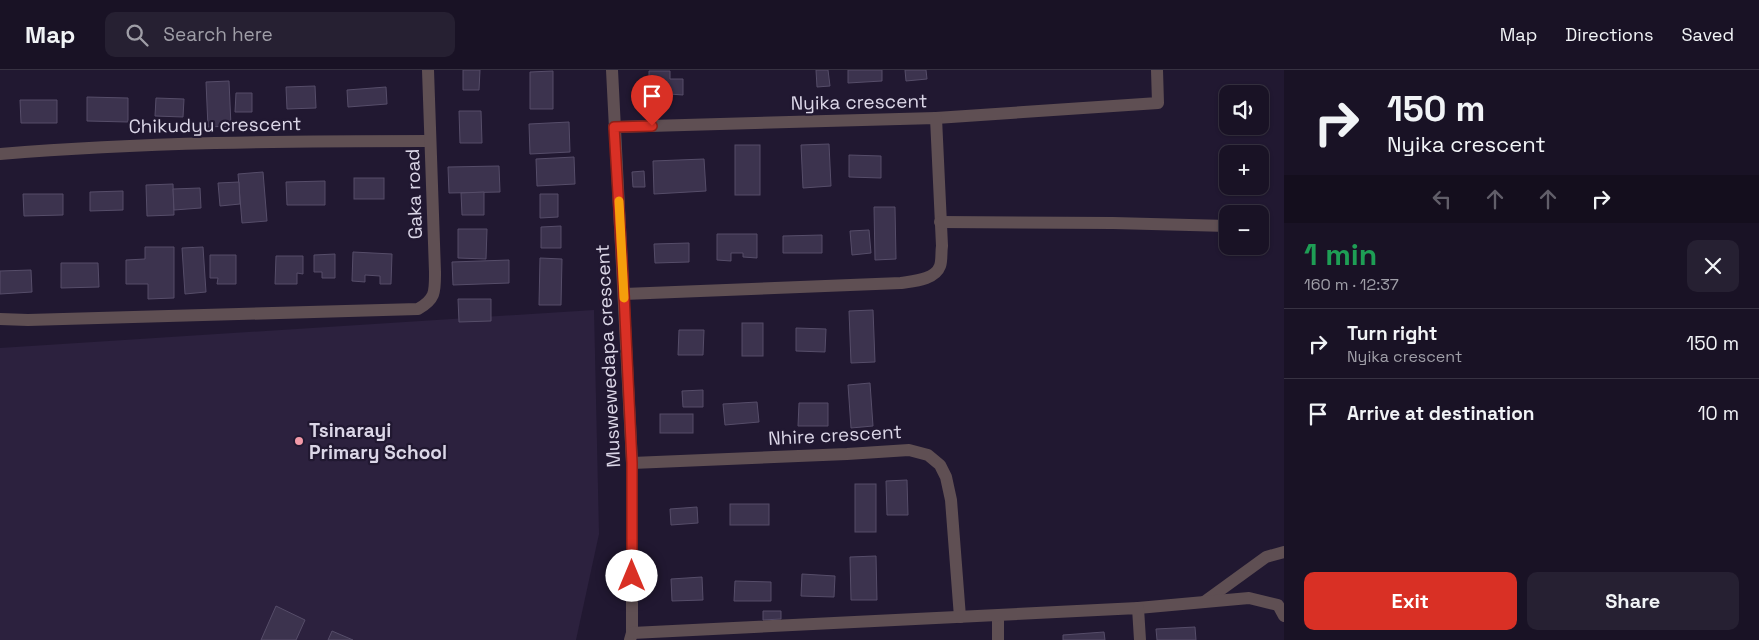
<!DOCTYPE html>
<html lang="en">
<head>
<meta charset="utf-8">
<style>
	:root { --surface:#191225; --page:#262032; --text:#f1f3f6; --muted:#9f9ea7; --line:#373242; --accent:#d93025 }
	body { margin:0; font-family:"Space Grotesk",sans-serif; background:var(--page); color:var(--text); height:100vh; display:flex; flex-direction:column; font-size:19px; white-space:nowrap }
	* { box-sizing:border-box; margin:0 }
	p { font-size:16px; color:var(--muted) }
	.icon { flex:none; width:28px; height:28px; fill:none; stroke:currentColor; stroke-width:2; stroke-linecap:round; stroke-linejoin:round }
	.map { position:relative; flex:1; overflow:hidden }
	.details { display:flex; flex-direction:column; background:var(--surface); width:475px }
	.details>* { flex:none }
	.banner { background:#191225; color:var(--text); overflow:hidden }
	.controls { position:absolute; left:1219px; top:15px; display:grid; gap:10px }
	.controls a { display:grid; place-items:center; width:50px; height:50px; border-radius:10px; background:var(--surface); box-shadow:0 1px 4px #0004,0 0 0 1px var(--line); font-size:25px }
	.pin { position:absolute; display:grid; place-items:center; width:42px; height:42px; color:#fff; margin:-51px -21px; border-radius:50% 50% 50% 0; rotate:-45deg; box-shadow:0 0 5px #0007 }
	.pin .icon { rotate:45deg }
	.me { position:absolute; width:55px; margin:-28px; rotate:0deg; stroke-linejoin:round; filter:drop-shadow(0 0 4px #0008) }
	.turn { display:flex; align-items:center; gap:18px; height:105px; padding:0 20px; font-size:22px }
	.turn .icon { width:65px; height:65px; stroke-width:2.5 }
	.turn b { display:block; font-size:35px; line-height:42px }
	.lanes { display:flex; align-items:center; height:48px; padding:0 20px; background:#0003; justify-content:center; gap:25px; direction:ltr }
	.lanes .off { opacity:.35 }
	.round { display:grid; place-items:center; flex:none; width:52px; height:52px; border-radius:10px; background:var(--page) }
	.summary { display:flex; align-items:center; justify-content:space-between; height:85px; padding:0 20px }
	h1 { font-size:30px; font-weight:700; line-height:38px; color:#1e9e55 }
	.button { display:flex; gap:10px; margin-top:auto; padding:10px 20px }
	.button a { flex:1; height:58px; border-radius:10px; background:var(--accent); color:#fff; font-size:20px; font-weight:700; line-height:58px; text-align:center }
	.button a+a { background:var(--page); color:var(--text) }
	ul { padding:0; list-style:none }
	li { display:flex; align-items:center; gap:15px; height:70px; padding:0 20px; border-top:1px solid var(--line) }
	li div { flex:1 }
	li b { display:block; font-size:19px }
	li em { font-style:normal }
	header { display:flex; align-items:center; gap:30px; box-sizing:border-box; height:70px; padding:0 25px; background:var(--surface); border-bottom:1px solid var(--line) }
	header strong { font-size:24px }
	nav { display:flex; gap:28px; margin-inline-start:auto; font-size:18px }
	.search { width:350px; height:45px; background:var(--page); display:flex; align-items:center; gap:12px; box-sizing:border-box; padding:0 18px; border-radius:10px; color:var(--muted); font-size:19px }
	main { display:flex; flex:1; min-height:0 }
	.map>svg:first-child { display:block }
	.built { fill:#2c213e }
	.building { fill:#3c334e; stroke:#564d69 }
	.lines { fill:none; stroke-linecap:round; stroke-linejoin:round }
	.minor { stroke:#5f4f53; stroke-width:12 }
	.route-casing { stroke:#8d1f18; stroke-width:12 }
	.route { stroke:#d93025; stroke-width:9 }
	.slow { stroke:#f59e0b; stroke-width:9 }
	.poi-dot { fill:#f39aa8; stroke:#211831; stroke-width:2 }
	.labels { text-anchor:middle; dominant-baseline:central; stroke-width:4.5; stroke-linejoin:round; paint-order:stroke }
	.street-label { font-size:19px; fill:#dbd6e7; stroke:#211831 }
	.poi-label { font-size:19px; font-weight:bold; fill:#dbd6e7; stroke:#211831; text-anchor:start }
</style>
</head>
<body>
<header>
<strong>Map</strong>
<div class="search"><svg class="icon" aria-label="search" viewBox="0 0 24 24"><circle cx="10" cy="10" r="6"/><path d="M15 15l6 6"/></svg>Search here</div>
<nav><a>Map</a><a>Directions</a><a>Saved</a></nav>
</header>
<main>
<div class="map">
<svg width="1284" height="570" viewBox="0 0 1284 570">
	<rect width="100%" height="100%" fill="#211831"/>
	<polygon class="built" points="594,240 599,464 576,570 0,570 0,278"/>
	<g class="building">
		<polygon points="463,0 480,0 479,20 463,20"/>
		<polygon points="816,0 828,0 830,16 817,17"/>
		<polygon points="848,0 882,0 882,11 848,13"/>
		<polygon points="905,0 926,0 927,9 906,11"/>
		<polygon points="553,1 553,39 530,39 530,2"/>
		<polygon points="649,1 670,1 670,9 683,9 683,25 669,24 668,36 649,36"/>
		<polygon points="229,11 231,56 208,57 206,12"/>
		<polygon points="315,16 316,38 287,39 286,17"/>
		<polygon points="386,17 387,34 348,37 347,20"/>
		<polygon points="236,23 252,23 252,42 235,42"/>
		<polygon points="87,27 128,28 128,52 87,51"/>
		<polygon points="156,28 184,29 183,47 155,46"/>
		<polygon points="20,30 57,30 57,53 21,53"/>
		<polygon points="459,41 481,41 482,73 460,73"/>
		<polygon points="569,52 570,82 530,84 529,54"/>
		<polygon points="829,74 831,116 803,118 801,75"/>
		<rect x="735" y="75" width="25" height="50"/>
		<polygon points="849,85 881,86 881,108 849,107"/>
		<polygon points="574,87 575,114 537,116 536,89"/>
		<polygon points="704,89 706,121 654,124 653,91"/>
		<polygon points="499,96 500,122 449,123 448,97"/>
		<polygon points="644,101 645,117 633,117 632,102"/>
		<polygon points="263,102 267,151 242,153 238,104"/>
		<rect x="354" y="108" width="30" height="21"/>
		<polygon points="325,111 325,135 287,135 286,112"/>
		<polygon points="239,112 240,134 220,136 218,113"/>
		<polygon points="173,114 174,145 147,146 146,115"/>
		<polygon points="200,118 201,138 174,140 173,119"/>
		<polygon points="123,121 123,140 90,141 90,122"/>
		<polygon points="484,122 484,145 462,145 461,123"/>
		<polygon points="23,124 63,124 63,145 24,146"/>
		<polygon points="540,124 558,124 558,147 540,148"/>
		<polygon points="874,137 895,137 896,189 875,190"/>
		<polygon points="561,156 561,178 541,178 541,157"/>
		<polygon points="458,159 487,159 486,189 458,188"/>
		<polygon points="869,160 871,183 852,185 850,161"/>
		<polygon points="717,164 757,164 757,188 743,187 743,183 731,183 731,191 717,190"/>
		<polygon points="822,165 822,183 783,183 783,166"/>
		<polygon points="689,173 689,192 655,193 654,174"/>
		<polygon points="145,177 174,177 174,228 148,229 148,214 126,214 126,190 145,189"/>
		<polygon points="203,177 206,222 185,224 182,178"/>
		<polygon points="353,182 392,184 391,214 380,214 380,206 365,205 365,212 352,211"/>
		<polygon points="335,184 335,208 322,208 322,202 314,202 314,185"/>
		<polygon points="210,185 236,185 236,214 217,214 218,208 210,208"/>
		<polygon points="276,186 303,186 303,204 297,203 297,214 275,214"/>
		<polygon points="540,188 562,189 561,235 539,235"/>
		<polygon points="509,190 509,213 453,215 452,192"/>
		<polygon points="61,193 98,193 99,217 61,218"/>
		<polygon points="31,200 32,222 0,224 0,201"/>
		<polygon points="458,229 491,229 491,251 459,252"/>
		<polygon points="873,240 875,292 851,293 849,241"/>
		<rect x="742" y="253" width="21" height="33"/>
		<polygon points="796,258 826,259 825,282 796,281"/>
		<polygon points="679,260 704,260 703,285 678,285"/>
		<polygon points="870,313 873,356 851,358 848,315"/>
		<polygon points="703,320 703,337 683,337 682,321"/>
		<polygon points="757,332 759,352 725,355 723,334"/>
		<polygon points="799,333 828,333 828,356 798,356"/>
		<rect x="660" y="344" width="33" height="19"/>
		<polygon points="907,410 908,445 887,445 886,411"/>
		<rect x="855" y="414" width="21" height="48"/>
		<rect x="730" y="434" width="39" height="21"/>
		<polygon points="697,437 698,453 671,455 670,439"/>
		<polygon points="876,486 877,530 851,530 850,487"/>
		<polygon points="802,504 835,506 834,527 801,526"/>
		<polygon points="702,507 703,530 672,531 671,509"/>
		<polygon points="735,511 771,512 771,531 734,531"/>
		<polygon points="276,536 305,550 296,570 261,570"/>
		<polygon points="763,541 781,541 781,549 763,550"/>
		<polygon points="1195,557 1196,570 1157,570 1156,559"/>
		<polygon points="332,561 353,570 328,570"/>
		<polygon points="1104,562 1105,570 1063,570 1063,565"/>
	</g>
	<g class="lines">
		<g class="minor">
			<polyline points="612,0 632,393 632,563 630,570"/>
			<polyline points="936,48 1158,33 1157,0"/>
			<path d="M 614,57 L 936,48 L 942,176 C 941,182 942,191 940,196 C 935,210 913,211 901,213 L 624,224"/>
			<path d="M 0,84 C 143,72 287,71 430,71"/>
			<polyline points="940,152 1113,153 1228,156"/>
			<polyline points="1260,157 1264,157"/>
			<path d="M 0,249 L 28,250 L 418,239 C 436,229 435,221 435,202 L 428,0"/>
			<polyline points="632,393 847,384 909,380 928,385 940,395 946,407 951,430 960,547"/>
			<polyline points="1204,532 1266,487 1284,482"/>
			<polyline points="1138,538 1249,528 1278,535 1284,546"/>
			<polyline points="998,546 998,570"/>
			<polyline points="632,563 1138,538 1140,570"/>
		</g>
	</g>
	<g class="lines">
		<g class="route-casing">
			<polyline id="route" points="632,506 632,393 624,224 614,57 652,56"/>
		</g>
		<use href="#route" class="route"/>
		<polyline class="slow" points="619,131 624,228"/>
	</g>
	<circle class="poi-dot" cx="299" cy="371" r="5"/>
	<g class="labels">
		<g class="street-label">
			<text transform="translate(859 32) rotate(-1)">Nyika crescent</text>
			<text transform="translate(215 55) rotate(-1)">Chikudyu crescent</text>
			<text transform="translate(414 124) rotate(-92)">Gaka road</text>
			<text transform="translate(608 286) rotate(-93)">Muswewedapa crescent</text>
			<text transform="translate(835 365) rotate(-3)">Nhire crescent</text>
		</g>
		<g class="poi-label">
			<text x="309" y="360">Tsinarayi<tspan x="309" dy="22">Primary School</tspan></text>
		</g>
	</g>
</svg>
<div class="controls">
<a><svg class="icon" aria-label="sound" viewBox="0 0 24 24"><path d="M4 9h4l5-4v14l-5-4H4zM17 9q2 3 0 6"/></svg></a>
<a>+</a>
<a>−</a>
</div>
<div class="pin" style="left:652px;top:56px;background:#d93025"><svg class="icon" aria-label="arrive" viewBox="0 0 24 24"><path d="M6 21V4h12l-3 4 3 4H6"/></svg></div>
<svg class="me" style="left:632px;top:506px" viewBox="-20 -20 40 40"><circle r="19" fill="#fff"/><path d="M0-13L10 11 0 6-10 11z" fill="#d93025"/></svg>
</div>
<section class="details">
<div class="banner">
<div class="turn"><svg class="icon" aria-label="right" viewBox="0 0 24 24"><path d="M7 20v-9h11M14 6l5 5-5 5"/></svg><div><b>150 m</b>Nyika crescent</div></div>
<div class="lanes"><svg class="icon off" aria-label="left" viewBox="0 0 24 24"><path d="M17 20v-9H6M10 6l-5 5 5 5"/></svg><svg class="icon off" aria-label="ahead" viewBox="0 0 24 24"><path d="M12 20V5M6 11l6-6 6 6"/></svg><svg class="icon off" aria-label="ahead" viewBox="0 0 24 24"><path d="M12 20V5M6 11l6-6 6 6"/></svg><svg class="icon" aria-label="right" viewBox="0 0 24 24"><path d="M7 20v-9h11M14 6l5 5-5 5"/></svg></div>
</div>
<div class="summary"><div><h1>1 min</h1><p>160 m · 12:37</p></div><a class="round"><svg class="icon" aria-label="close" viewBox="0 0 24 24"><path d="M6 6l12 12M18 6L6 18"/></svg></a></div>
<ul>
<li><svg class="icon" aria-label="right" viewBox="0 0 24 24"><path d="M7 20v-9h11M14 6l5 5-5 5"/></svg><div><b>Turn right</b><p>Nyika crescent</p></div><em>150 m</em></li>
<li><svg class="icon" aria-label="arrive" viewBox="0 0 24 24"><path d="M6 21V4h12l-3 4 3 4H6"/></svg><div><b>Arrive at destination</b></div><em>10 m</em></li>
</ul>
<div class="button"><a>Exit</a><a>Share</a></div>
</section>
</main>
</body>
</html>
